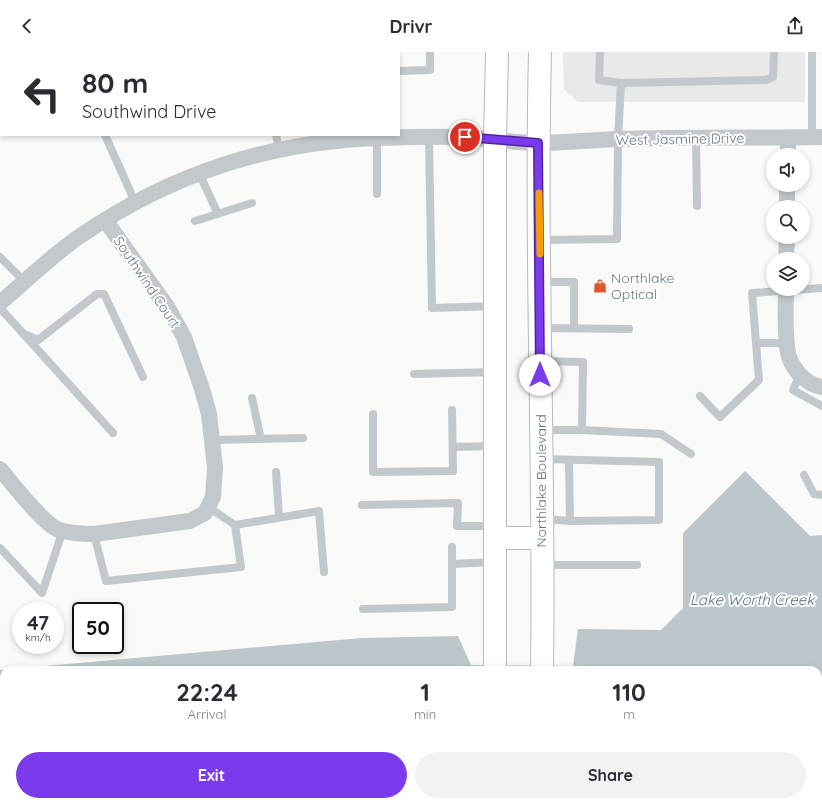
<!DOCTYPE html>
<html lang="en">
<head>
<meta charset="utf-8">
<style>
	:root { --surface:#fff; --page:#f2f2f3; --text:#2b2b33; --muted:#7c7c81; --accent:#7c3aed }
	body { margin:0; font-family:Quicksand,sans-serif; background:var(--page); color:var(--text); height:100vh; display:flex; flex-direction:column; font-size:15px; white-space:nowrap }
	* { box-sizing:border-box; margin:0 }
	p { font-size:13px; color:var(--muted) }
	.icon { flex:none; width:22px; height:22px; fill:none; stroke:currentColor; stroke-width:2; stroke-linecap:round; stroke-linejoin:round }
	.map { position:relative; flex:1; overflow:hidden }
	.side { position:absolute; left:0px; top:614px; width:822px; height:140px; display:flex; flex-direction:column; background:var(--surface); border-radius:12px 12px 0 0; box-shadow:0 2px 6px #0003 }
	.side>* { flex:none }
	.banner { position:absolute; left:0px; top:0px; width:400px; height:84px; box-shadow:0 2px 6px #0003; background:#fff; color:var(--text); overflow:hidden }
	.controls { position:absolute; left:766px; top:96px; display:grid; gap:8px }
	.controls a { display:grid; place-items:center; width:44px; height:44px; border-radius:50%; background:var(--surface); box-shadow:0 2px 6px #0003; font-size:20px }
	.speed { position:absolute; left:12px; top:550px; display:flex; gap:8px; font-size:20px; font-weight:700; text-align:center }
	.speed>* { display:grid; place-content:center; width:52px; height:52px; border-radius:50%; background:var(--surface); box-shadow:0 2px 6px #0003; line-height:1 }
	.speed small { font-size:10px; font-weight:400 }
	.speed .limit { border:2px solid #111; border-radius:6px; background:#fff; color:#111 }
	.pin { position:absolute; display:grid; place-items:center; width:34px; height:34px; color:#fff; margin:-17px; border:2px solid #fff; border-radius:50%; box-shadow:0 1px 4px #0007 }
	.me { position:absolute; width:44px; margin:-22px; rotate:0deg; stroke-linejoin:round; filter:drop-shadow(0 0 3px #0008) }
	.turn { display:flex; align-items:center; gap:14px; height:84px; padding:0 16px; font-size:18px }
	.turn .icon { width:52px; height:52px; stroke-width:2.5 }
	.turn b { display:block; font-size:28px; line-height:34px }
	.eta { display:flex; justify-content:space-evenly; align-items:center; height:68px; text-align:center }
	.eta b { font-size:24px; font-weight:700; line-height:28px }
	.primary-button { display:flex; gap:8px; margin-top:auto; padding:8px 16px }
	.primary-button a { flex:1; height:46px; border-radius:24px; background:var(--accent); color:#fff; font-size:16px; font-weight:700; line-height:46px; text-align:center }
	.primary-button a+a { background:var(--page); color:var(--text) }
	header { display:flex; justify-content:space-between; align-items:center; height:52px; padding:0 16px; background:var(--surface); font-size:18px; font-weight:700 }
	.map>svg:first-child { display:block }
	.built { fill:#e8e9e9 }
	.water { fill:#bbc7cb }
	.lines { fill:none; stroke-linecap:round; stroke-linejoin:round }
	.secondary-casing { stroke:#b3babf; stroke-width:24 }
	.lane { stroke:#c3c8cc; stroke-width:8 }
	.street { stroke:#c3c8cc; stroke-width:16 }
	.secondary { stroke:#fff; stroke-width:22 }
	.route-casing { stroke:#51269a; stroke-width:10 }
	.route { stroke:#7c3aed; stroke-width:7 }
	.slow { stroke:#f59e0b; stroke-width:7 }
	.labels { text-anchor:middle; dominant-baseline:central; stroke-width:4; stroke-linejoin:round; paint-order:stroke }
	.street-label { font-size:14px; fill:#657683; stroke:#fff }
	.poi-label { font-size:14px; fill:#657683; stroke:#fff; text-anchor:start }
	.water-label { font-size:15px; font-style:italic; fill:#60757c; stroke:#fff }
</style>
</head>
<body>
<header><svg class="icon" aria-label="back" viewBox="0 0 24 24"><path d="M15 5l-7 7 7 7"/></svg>Drivr<svg class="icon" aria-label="share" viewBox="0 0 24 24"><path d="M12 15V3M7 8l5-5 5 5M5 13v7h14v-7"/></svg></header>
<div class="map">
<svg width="822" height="754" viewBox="0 0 822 754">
	<rect width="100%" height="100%" fill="#fafaf8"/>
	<g class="built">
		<polygon points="563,0 805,0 805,50 578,50 564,37"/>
		<polygon points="351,750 677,750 677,754 352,754"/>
	</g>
	<polygon class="water" points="745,419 810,484 822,483 822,754 682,754 682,750 818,750 818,618 4,618 4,750 345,750 345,754 0,754 0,618 362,586 458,584 471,613 573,614 578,577 661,578 683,556 683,481"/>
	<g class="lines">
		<g class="secondary-casing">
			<g id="secondary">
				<path d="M 540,0 C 535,206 545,412 542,618"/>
				<polyline points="495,486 542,486"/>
				<polyline points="495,618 495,88 497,0"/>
				<polyline points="494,754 494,750"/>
				<polyline points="540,754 540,750"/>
			</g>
		</g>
		<g class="lane">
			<polyline points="68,0 68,1"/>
			<polyline points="261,0 262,1"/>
			<polyline points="301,0 301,1"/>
			<polyline points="322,0 322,1"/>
			<polyline points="399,19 430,18 430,0"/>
			<polyline points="621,31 766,28 773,25 774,0"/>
			<polyline points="105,83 135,150"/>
			<polyline points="276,83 279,97"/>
			<polyline points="429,85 432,256 495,254"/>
			<polyline points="812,85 812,0"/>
			<polyline points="696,86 697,154"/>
			<polyline points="199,121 218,162"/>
			<polyline points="377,142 377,86"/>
			<polyline points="195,169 252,151"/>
			<polyline points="540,188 617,187 618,87 621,31 599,28 600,0"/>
			<polyline points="0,205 25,230"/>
			<polyline points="540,230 574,230 574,276"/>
			<polyline points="0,256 113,381"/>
			<polyline points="541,276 629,277"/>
			<polyline points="24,282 38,288 97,242 104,242 143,325"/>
			<polyline points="756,291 787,291"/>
			<polyline points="541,309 583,310 582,378 542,378"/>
			<polyline points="414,322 495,320"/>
			<polyline points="800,322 793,338 822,354"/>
			<polyline points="700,344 720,365 759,328 752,241 822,236"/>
			<polyline points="252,346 261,387"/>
			<polyline points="373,362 373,420 453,419 452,358"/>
			<polyline points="582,378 661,382 691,402"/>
			<polyline points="212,388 303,386"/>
			<polyline points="453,395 495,394"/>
			<polyline points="542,407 659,410 659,468 570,469 544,467"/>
			<polyline points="569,408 570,469"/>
			<polyline points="276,420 279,465"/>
			<polyline points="804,423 814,442 822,443"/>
			<polyline points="362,453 458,451 457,474 494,474"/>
			<polyline points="235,473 319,459 324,520"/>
			<polyline points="94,482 106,529 241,515 235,473 208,455"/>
			<polyline points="0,496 42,541 63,478"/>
			<polyline points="452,512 493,510"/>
			<polyline points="542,513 637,513"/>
			<polyline points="363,557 452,555 452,495"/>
			<polyline points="580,754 580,750"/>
			<polyline points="652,754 652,750"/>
		</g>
		<g class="street">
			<polyline points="788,103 788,86"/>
			<polyline points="787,155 787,133"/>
			<polyline points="786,207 787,185"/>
			<path d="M 786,237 C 786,254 784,289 789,305 C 794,319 807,333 822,335"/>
			<path d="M 0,251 C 26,229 51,204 80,184 C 171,122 268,90 378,86 C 406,85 436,84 465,85 C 489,87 514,91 539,91 C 565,91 591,88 617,87 C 685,85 754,86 822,85"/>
			<path d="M 0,417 C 12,431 44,473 59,478 C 70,481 83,482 94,482 L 190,469 L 205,461 L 213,445 L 215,415 L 209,362 L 202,337 L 184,285 L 168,256 L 105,168"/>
		</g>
		<use href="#secondary" class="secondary"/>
	</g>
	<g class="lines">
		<g class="route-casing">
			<polyline id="route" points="465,85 538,91 540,323"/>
		</g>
		<use href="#route" class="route"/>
		<polyline class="slow" points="539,141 540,202"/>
	</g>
	<defs>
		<g id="shop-bare" transform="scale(1.08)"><path d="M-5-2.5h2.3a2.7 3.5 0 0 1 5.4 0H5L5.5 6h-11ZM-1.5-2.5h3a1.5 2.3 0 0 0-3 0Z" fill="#e4572e" stroke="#fff" stroke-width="2.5" paint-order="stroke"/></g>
	</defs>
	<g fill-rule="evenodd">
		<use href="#shop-bare" x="600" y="234"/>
	</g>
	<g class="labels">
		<g class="street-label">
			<text transform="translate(680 87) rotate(-1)">West Jasmine Drive</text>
			<text transform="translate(147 230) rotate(56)">Southwind Court</text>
			<text transform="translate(541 429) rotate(-90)">Northlake Boulevard</text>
		</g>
		<g class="poi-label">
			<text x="611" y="226">Northlake<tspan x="611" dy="16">Optical</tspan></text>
		</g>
		<g class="water-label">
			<text x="752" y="547">Lake Worth Creek</text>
		</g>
	</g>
</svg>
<div class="controls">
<a><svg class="icon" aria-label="sound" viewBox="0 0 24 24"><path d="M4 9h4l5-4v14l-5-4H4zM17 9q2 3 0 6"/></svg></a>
<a><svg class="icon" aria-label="search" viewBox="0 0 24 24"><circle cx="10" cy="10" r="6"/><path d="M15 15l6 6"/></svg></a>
<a><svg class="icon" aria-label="layers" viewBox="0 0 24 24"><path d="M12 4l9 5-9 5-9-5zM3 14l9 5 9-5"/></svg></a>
</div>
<div class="speed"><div>47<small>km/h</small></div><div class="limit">50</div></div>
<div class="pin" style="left:465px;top:85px;background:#d93025"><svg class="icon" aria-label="arrive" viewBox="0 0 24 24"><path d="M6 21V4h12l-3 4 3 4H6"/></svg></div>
<svg class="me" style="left:540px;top:323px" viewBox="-20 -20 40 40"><circle r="19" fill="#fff"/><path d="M0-13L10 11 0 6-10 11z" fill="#7c3aed"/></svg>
<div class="banner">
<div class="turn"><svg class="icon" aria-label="left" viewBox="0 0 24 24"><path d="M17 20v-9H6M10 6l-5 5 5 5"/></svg><div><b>80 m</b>Southwind Drive</div></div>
</div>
<section class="side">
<div class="eta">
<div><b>22:24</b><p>Arrival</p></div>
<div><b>1</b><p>min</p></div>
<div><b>110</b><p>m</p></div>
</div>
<div class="primary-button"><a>Exit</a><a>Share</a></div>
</section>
</div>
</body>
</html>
